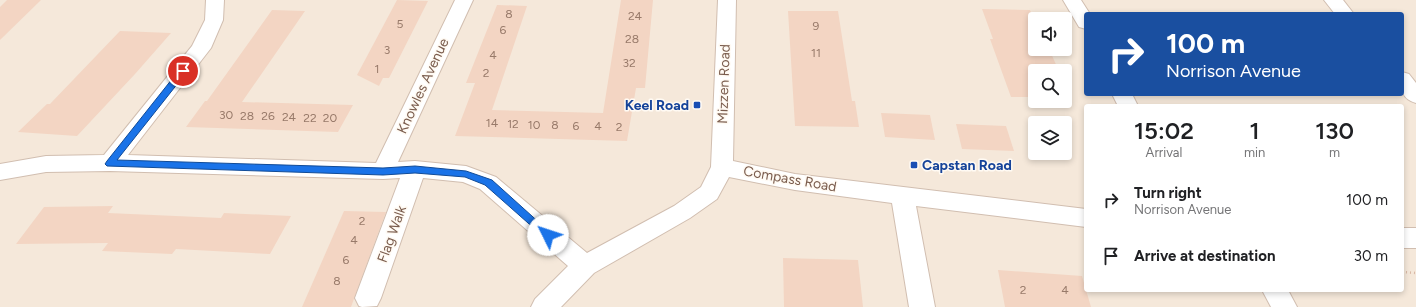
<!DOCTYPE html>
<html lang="en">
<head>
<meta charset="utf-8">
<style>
	:root { --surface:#fff; --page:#f6f6f6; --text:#202124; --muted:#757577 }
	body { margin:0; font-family:Figtree,sans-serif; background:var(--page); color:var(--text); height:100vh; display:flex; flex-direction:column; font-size:15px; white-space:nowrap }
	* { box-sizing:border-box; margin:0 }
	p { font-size:13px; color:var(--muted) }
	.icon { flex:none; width:22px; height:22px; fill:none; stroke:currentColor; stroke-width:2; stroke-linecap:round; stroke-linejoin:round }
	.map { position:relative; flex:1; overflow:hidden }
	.sheet { position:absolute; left:1084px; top:104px; width:320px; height:188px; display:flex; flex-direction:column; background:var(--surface); border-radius:4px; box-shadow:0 2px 6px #0003 }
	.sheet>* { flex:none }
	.top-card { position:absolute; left:1084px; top:12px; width:320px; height:84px; border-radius:4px; box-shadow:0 2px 6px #0003; background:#1a4fa0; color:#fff; overflow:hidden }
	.tools { position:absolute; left:1028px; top:12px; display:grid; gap:8px }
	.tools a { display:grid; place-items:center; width:44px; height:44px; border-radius:4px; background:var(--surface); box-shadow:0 2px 6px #0003; font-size:20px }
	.pin { position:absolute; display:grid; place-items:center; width:34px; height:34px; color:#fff; margin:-17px; border:2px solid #fff; border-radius:50%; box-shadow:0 1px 4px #0007 }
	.me { position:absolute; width:44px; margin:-22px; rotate:311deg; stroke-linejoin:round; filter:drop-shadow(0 0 3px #0008) }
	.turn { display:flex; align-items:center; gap:14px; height:84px; padding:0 16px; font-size:18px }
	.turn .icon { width:52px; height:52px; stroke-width:2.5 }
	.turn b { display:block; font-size:28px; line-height:34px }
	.eta { display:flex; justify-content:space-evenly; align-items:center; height:68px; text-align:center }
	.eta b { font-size:24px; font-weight:600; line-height:28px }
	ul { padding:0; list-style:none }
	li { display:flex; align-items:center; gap:12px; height:56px; padding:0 16px }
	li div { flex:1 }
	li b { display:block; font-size:15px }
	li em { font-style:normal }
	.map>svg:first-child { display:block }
	.residential { fill:#f5e8da; fill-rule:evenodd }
	.building { fill:#f3d5c3 }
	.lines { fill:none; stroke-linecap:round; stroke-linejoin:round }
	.minor-casing { stroke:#d1beb0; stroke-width:2 }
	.path { stroke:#d9b8a5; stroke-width:2.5; stroke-dasharray:1 3; stroke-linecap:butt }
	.minor { fill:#fff; fill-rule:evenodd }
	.route { fill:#1a73e8; stroke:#114b97 }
	.transit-dot { fill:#1a4fb4; stroke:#fffaf3; stroke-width:1.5 }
	.labels { text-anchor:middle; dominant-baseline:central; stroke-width:3; stroke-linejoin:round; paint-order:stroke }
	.number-label { font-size:12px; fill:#987a6a }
	.street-label { font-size:14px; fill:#7a5c4d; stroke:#fffaf3 }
	.transit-label { font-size:14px; font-weight:bold; fill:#164399; stroke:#fffaf3; text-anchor:end }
</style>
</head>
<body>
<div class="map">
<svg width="1416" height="307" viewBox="0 0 1416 307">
	<rect width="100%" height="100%" fill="#fdf6ec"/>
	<path class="residential" d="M 0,0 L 1416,0 L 1416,307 L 0,307 ZM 1086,14 L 1402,14 L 1402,94 L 1086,94 ZM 1035,19 L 1065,19 L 1065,49 L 1035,49 ZM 1035,71 L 1065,71 L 1065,101 L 1035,101 ZM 1086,106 L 1402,106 L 1402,290 L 1086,290 ZM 1035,123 L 1065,123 L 1065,153 L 1035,153 Z"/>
	<g class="building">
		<polygon points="7,0 41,0 0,40 0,7"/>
		<polygon points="397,0 428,1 389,78 383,78 379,86 357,75"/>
		<polygon points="621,0 653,0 645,88 636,88 627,141 455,136 475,83 466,83 497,5 527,6 492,110 603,113"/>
		<polygon points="982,9 1030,10 1035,21 1035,49 1049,49 1059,71 1035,71 1035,97 1011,97 990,39 993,39"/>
		<polygon points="272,10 305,11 242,102 353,105 338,132 186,127 205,101 207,101"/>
		<polygon points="788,11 838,11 852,101 855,101 859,127 795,126"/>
		<polygon points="120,31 171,33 135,74 77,136 18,132 47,104 50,104"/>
		<polygon points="881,113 930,115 935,140 885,137"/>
		<polygon points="956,124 1006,126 1014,151 962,149"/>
		<polygon points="113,206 108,213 221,218 224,213 291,216 270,254 176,249 172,254 102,251 108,243 16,244 44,207"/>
		<polygon points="344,211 386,212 351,307 302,307"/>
		<polygon points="783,258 858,260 863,307 784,307"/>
		<polygon points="998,270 1082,276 1091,307 1005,307"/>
	</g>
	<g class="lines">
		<g class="minor-casing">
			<g id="minor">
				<polygon points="206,0 224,0 223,20 211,48 128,155 376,163 455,0 473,0 398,162 415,161 466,166 496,177 587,253 674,206 701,187 711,167 718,0 736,0 733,161 795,174 1086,209 1086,227 916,206 935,307 909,307 892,203 795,190 729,177 717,199 690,218 594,273 561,307 531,307 535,299 568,266 480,189 463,182 423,178 381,298 377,306 362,307 359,306 355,298 400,178 383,179 110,171 46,172 0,180 0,164 46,156 104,155 192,46 205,20"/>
				<polygon points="1063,0 1081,0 1090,14 1086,14 1086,29 1079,27"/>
				<polygon points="1324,0 1343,0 1354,14 1335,14"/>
				<path d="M 1402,72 L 1409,74 L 1416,83 L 1416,103 C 1399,98 1402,87 1402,72 Z"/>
				<polygon points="1112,94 1132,94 1138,106 1118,106"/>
				<rect x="1402" y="228" width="14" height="20"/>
				<polygon points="1262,290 1288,290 1297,307 1271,307"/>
			</g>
		</g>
		<polyline class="path" points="1402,272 1416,273"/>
		<use href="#minor" class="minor"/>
	</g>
	<polygon class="route" points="183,68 187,71 186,73 117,160 383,168 415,166 466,171 492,180 553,235 552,238 545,238 485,185 465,177 415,173 383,175 107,166 105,164 107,161 180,69"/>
	<g class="transit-dot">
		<rect x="693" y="101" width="8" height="8" rx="2"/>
		<rect x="910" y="161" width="8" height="8" rx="2"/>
	</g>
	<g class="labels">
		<g class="number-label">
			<text x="509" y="14">8</text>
			<text x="635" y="16">24</text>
			<text x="400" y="24">5</text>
			<text x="816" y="26">9</text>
			<text x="503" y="30">6</text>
			<text x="632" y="39">28</text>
			<text x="387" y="50">3</text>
			<text x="816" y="53">11</text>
			<text x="493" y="55">4</text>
			<text x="629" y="63">32</text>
			<text x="377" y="69">1</text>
			<text x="486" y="73">2</text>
			<text x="226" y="115">30</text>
			<text x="247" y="116">28</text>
			<text x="268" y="116">26</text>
			<text x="289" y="117">24</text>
			<text x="310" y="118">22</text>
			<text x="330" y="118">20</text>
			<text x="492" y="123">14</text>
			<text x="513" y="124">12</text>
			<text x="534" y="125">10</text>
			<text x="555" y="125">8</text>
			<text x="576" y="126">6</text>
			<text x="598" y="126">4</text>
			<text x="619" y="127">2</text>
			<text x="362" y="221">2</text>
			<text x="354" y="240">4</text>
			<text x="346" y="260">6</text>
			<text x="337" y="281">8</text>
			<text x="1023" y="290">2</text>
			<text x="1065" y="290">4</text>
		</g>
		<g class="street-label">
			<text transform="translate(724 84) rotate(-88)">Mizzen Road</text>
			<text transform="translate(423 86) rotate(-65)">Knowles Avenue</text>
			<text transform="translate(790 179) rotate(10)">Compass Road</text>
			<text transform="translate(392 234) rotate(-70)">Flag Walk</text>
		</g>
		<g class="transit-label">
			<text x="689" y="105">Keel Road</text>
			<text x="922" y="165" text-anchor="start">Capstan Road</text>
		</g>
	</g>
</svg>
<div class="tools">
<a><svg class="icon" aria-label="sound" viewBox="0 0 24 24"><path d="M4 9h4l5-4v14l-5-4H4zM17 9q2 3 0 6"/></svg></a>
<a><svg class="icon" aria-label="search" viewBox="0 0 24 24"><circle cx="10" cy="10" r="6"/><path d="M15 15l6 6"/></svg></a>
<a><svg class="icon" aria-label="layers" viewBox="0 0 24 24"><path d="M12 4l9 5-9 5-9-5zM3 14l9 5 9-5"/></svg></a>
</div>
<div class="pin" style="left:183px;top:71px;background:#d93025"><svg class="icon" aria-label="arrive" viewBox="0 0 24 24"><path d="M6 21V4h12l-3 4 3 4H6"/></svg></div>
<svg class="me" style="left:548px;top:235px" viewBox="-20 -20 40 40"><circle r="19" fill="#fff"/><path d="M0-13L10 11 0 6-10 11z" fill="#1a73e8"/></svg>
<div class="top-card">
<div class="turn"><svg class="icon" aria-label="right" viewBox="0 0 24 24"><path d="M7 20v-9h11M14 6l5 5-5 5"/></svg><div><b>100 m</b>Norrison Avenue</div></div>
</div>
<section class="sheet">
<div class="eta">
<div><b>15:02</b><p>Arrival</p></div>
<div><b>1</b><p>min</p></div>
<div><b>130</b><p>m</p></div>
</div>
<ul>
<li><svg class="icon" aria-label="right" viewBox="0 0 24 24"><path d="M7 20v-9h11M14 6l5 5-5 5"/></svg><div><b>Turn right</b><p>Norrison Avenue</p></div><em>100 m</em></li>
<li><svg class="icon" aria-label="arrive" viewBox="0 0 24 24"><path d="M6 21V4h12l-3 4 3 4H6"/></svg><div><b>Arrive at destination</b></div><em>30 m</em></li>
</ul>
</section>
</div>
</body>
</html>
